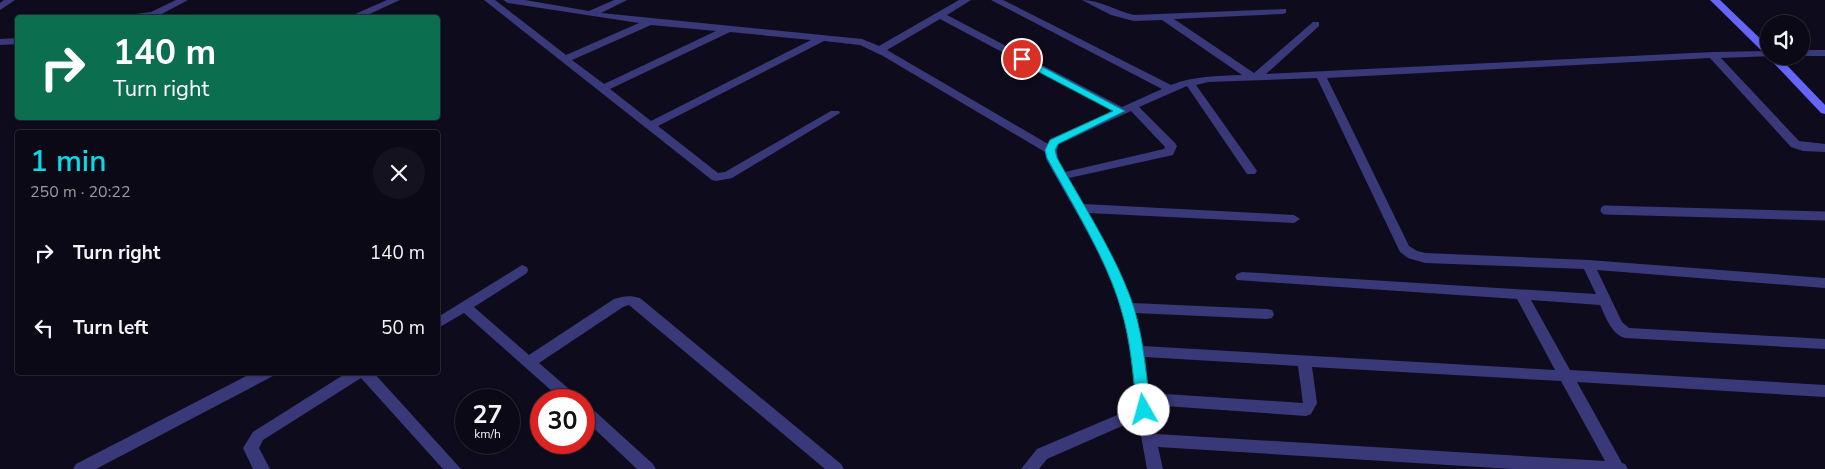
<!DOCTYPE html>
<html lang="en">
<head>
<meta charset="utf-8">
<style>
	:root { --surface:#0a0915; --page:#13121e; --text:#f1f3f6; --muted:#999aa0; --line:#2a2a34; --accent:#0ad9e8 }
	body { margin:0; font-family:"Nunito Sans",sans-serif; background:var(--page); color:var(--text); height:100vh; display:flex; flex-direction:column; font-size:19px; white-space:nowrap }
	* { box-sizing:border-box; margin:0 }
	p { font-size:16px; color:var(--muted) }
	.icon { flex:none; width:28px; height:28px; fill:none; stroke:currentColor; stroke-width:2; stroke-linecap:round; stroke-linejoin:round }
	.map { position:relative; flex:1; overflow:hidden }
	.drawer { position:absolute; left:15px; top:130px; width:425px; height:245px; display:flex; flex-direction:column; background:var(--surface); border-radius:5px; box-shadow:0 1px 4px #0004,0 0 0 1px var(--line) }
	.drawer>* { flex:none }
	.guide { position:absolute; left:15px; top:15px; width:425px; height:105px; border-radius:5px; box-shadow:0 1px 4px #0004,0 0 0 1px var(--line); background:#0b6e4f; color:#fff; overflow:hidden }
	.controls { position:absolute; left:1760px; top:15px; display:grid; gap:10px }
	.controls a { display:grid; place-items:center; width:50px; height:50px; border-radius:50%; background:var(--surface); box-shadow:0 1px 4px #0004,0 0 0 1px var(--line); font-size:25px }
	.speed { position:absolute; left:455px; top:389px; display:flex; gap:10px; font-size:25px; font-weight:700; text-align:center }
	.speed>* { display:grid; place-content:center; width:65px; height:65px; border-radius:50%; background:var(--surface); box-shadow:0 1px 4px #0004,0 0 0 1px var(--line); line-height:1 }
	.speed small { font-size:12px; font-weight:400 }
	.speed .limit { border:8px solid #d22; background:#fff; color:#111 }
	.pin { position:absolute; display:grid; place-items:center; width:42px; height:42px; color:#fff; margin:-21px; border:2px solid #fff; border-radius:50%; box-shadow:0 1px 5px #0007 }
	.me { position:absolute; width:55px; margin:-28px; rotate:353deg; stroke-linejoin:round; filter:drop-shadow(0 0 4px #0008) }
	.turn { display:flex; align-items:center; gap:18px; height:105px; padding:0 15px; font-size:22px }
	.turn .icon { width:65px; height:65px; stroke-width:2.5 }
	.turn b { display:block; font-size:35px; line-height:42px }
	.round { display:grid; place-items:center; flex:none; width:52px; height:52px; border-radius:26px; background:var(--page) }
	.headline { display:flex; align-items:center; justify-content:space-between; height:85px; padding:0 15px }
	h1 { font-size:30px; font-weight:600; line-height:38px; color:var(--accent) }
	ul { padding:0; list-style:none }
	li { display:flex; align-items:center; gap:15px; height:75px; padding:0 15px }
	li div { flex:1 }
	li b { display:block; font-size:19px }
	li em { font-style:normal }
	.map>svg:first-child { display:block }
	.lines { fill:none; stroke-linecap:round; stroke-linejoin:round }
	.lane { stroke:#393979; stroke-width:9 }
	.street { fill:#393979; fill-rule:evenodd }
	.secondary { fill:#6465f9; fill-rule:evenodd }
	.route { fill:#0ad9e8; stroke:#068d97 }
</style>
</head>
<body>
<div class="map">
<svg width="1825" height="469" viewBox="0 0 1825 469">
	<rect width="100%" height="100%" fill="#0e0c1c"/>
	<g class="lines">
		<polyline class="lane" points="1605,210 1825,216"/>
		<g class="street">
			<polygon points="4,0 15,0 0,10 0,3"/>
			<polygon points="176,0 188,0 156,17 123,18 128,15 151,12"/>
			<polygon points="387,0 400,0 361,18 346,18"/>
			<path d="M 484,0 L 495,0 L 566,55 L 639,23 L 508,3 L 503,0 L 525,0 L 589,11 L 614,0 L 627,0 L 601,13 L 862,39 L 879,46 L 959,0 L 971,0 L 947,15 L 1122,107 L 1162,89 L 991,0 L 1003,0 L 1171,85 C 1193,76 1217,76 1242,75 L 1162,20 L 1134,21 L 1111,15 L 1082,0 C 1100,0 1116,11 1134,15 L 1286,9 L 1286,13 L 1283,14 L 1174,19 L 1254,73 L 1313,22 L 1319,22 L 1319,26 L 1266,74 L 1713,52 L 1769,51 L 1769,56 L 1772,56 L 1721,58 L 1799,141 L 1825,144 L 1825,152 L 1803,151 L 1791,147 L 1710,58 L 1327,78 L 1409,246 L 1417,251 L 1425,253 L 1588,260 L 1825,278 L 1825,288 L 1597,270 L 1622,322 L 1629,328 L 1825,339 L 1825,349 L 1625,338 C 1611,334 1606,317 1600,305 L 1531,300 L 1570,370 L 1825,385 L 1825,397 L 1577,382 L 1622,463 L 1625,464 L 1628,469 L 1513,469 L 1158,447 L 1163,469 L 1147,469 L 1138,419 L 1047,459 L 1039,469 L 1021,469 L 1037,449 L 1136,407 C 1133,374 1130,341 1121,309 C 1105,257 1072,206 1046,159 L 1045,152 L 883,56 L 860,45 L 824,41 L 658,126 L 718,173 L 725,172 L 831,111 L 839,111 L 840,113 L 732,178 L 716,181 L 712,180 ZM 940,19 L 1113,111 L 1050,139 L 1048,144 L 887,50 ZM 651,25 L 716,31 L 604,84 L 572,60 ZM 730,32 L 811,40 L 651,121 L 610,89 ZM 1317,78 L 1400,252 L 1408,258 L 1425,263 L 1584,269 L 1596,294 L 1242,272 L 1237,274 L 1235,277 L 1237,280 L 1517,299 L 1555,370 L 1143,346 L 1135,313 L 1267,319 L 1272,318 L 1274,314 L 1272,310 L 1267,309 L 1132,303 L 1110,253 L 1088,213 L 1294,223 L 1300,219 L 1294,215 L 1083,204 L 1069,178 L 1173,155 L 1177,146 L 1175,143 L 1139,107 L 1187,86 L 1247,174 L 1255,174 L 1257,171 L 1255,168 L 1196,85 L 1208,82 ZM 1131,111 L 1165,147 L 1164,149 L 1065,172 C 1060,162 1054,154 1059,144 ZM 1145,357 L 1298,366 L 1303,403 L 1149,393 ZM 1312,367 L 1561,381 L 1605,461 L 1156,434 L 1151,405 L 1306,416 L 1311,414 L 1317,403 Z"/>
			<polygon points="18,38 18,44 0,45 0,39"/>
			<rect x="1801" y="50" width="24" height="6"/>
			<path d="M 522,265 L 527,267 L 528,270 L 527,273 L 474,307 L 529,355 L 614,299 C 624,296 630,295 640,298 L 841,464 L 844,469 L 825,469 L 629,305 L 623,307 L 539,363 L 577,396 L 579,400 L 562,400 L 464,313 L 438,328 L 438,317 Z"/>
			<polygon points="254,372 275,372 273,376 96,469 73,469 76,464"/>
			<polygon points="348,372 373,372 461,469 443,469 361,378 263,440 259,448 270,469 253,469 243,448 253,432"/>
			<polygon points="584,404 589,406 653,464 656,469 637,469 584,419"/>
		</g>
		<polygon class="secondary" points="1710,0 1720,0 1769,47 1769,56 1778,56 1825,105 1825,114 1821,113 1767,56"/>
	</g>
	<path class="route" d="M 1022,56 L 1125,111 L 1058,144 L 1055,150 L 1057,158 C 1083,205 1118,258 1134,308 C 1144,341 1146,376 1151,410 L 1149,414 L 1144,416 L 1139,414 L 1137,410 C 1133,376 1131,341 1121,309 C 1107,259 1072,204 1047,158 L 1045,150 L 1050,140 L 1113,111 L 1018,61 L 1017,59 Z"/>
</svg>
<div class="controls">
<a><svg class="icon" aria-label="sound" viewBox="0 0 24 24"><path d="M4 9h4l5-4v14l-5-4H4zM17 9q2 3 0 6"/></svg></a>
</div>
<div class="speed"><div>27<small>km/h</small></div><div class="limit">30</div></div>
<div class="pin" style="left:1022px;top:59px;background:#d93025"><svg class="icon" aria-label="arrive" viewBox="0 0 24 24"><path d="M6 21V4h12l-3 4 3 4H6"/></svg></div>
<svg class="me" style="left:1144px;top:410px" viewBox="-20 -20 40 40"><circle r="19" fill="#fff"/><path d="M0-13L10 11 0 6-10 11z" fill="#0ad9e8"/></svg>
<div class="guide">
<div class="turn"><svg class="icon" aria-label="right" viewBox="0 0 24 24"><path d="M7 20v-9h11M14 6l5 5-5 5"/></svg><div><b>140 m</b>Turn right</div></div>
</div>
<section class="drawer">
<div class="headline"><div><h1>1 min</h1><p>250 m · 20:22</p></div><a class="round"><svg class="icon" aria-label="close" viewBox="0 0 24 24"><path d="M6 6l12 12M18 6L6 18"/></svg></a></div>
<ul>
<li><svg class="icon" aria-label="right" viewBox="0 0 24 24"><path d="M7 20v-9h11M14 6l5 5-5 5"/></svg><div><b>Turn right</b></div><em>140 m</em></li>
<li><svg class="icon" aria-label="left" viewBox="0 0 24 24"><path d="M17 20v-9H6M10 6l-5 5 5 5"/></svg><div><b>Turn left</b></div><em>50 m</em></li>
</ul>
</section>
</div>
</body>
</html>
